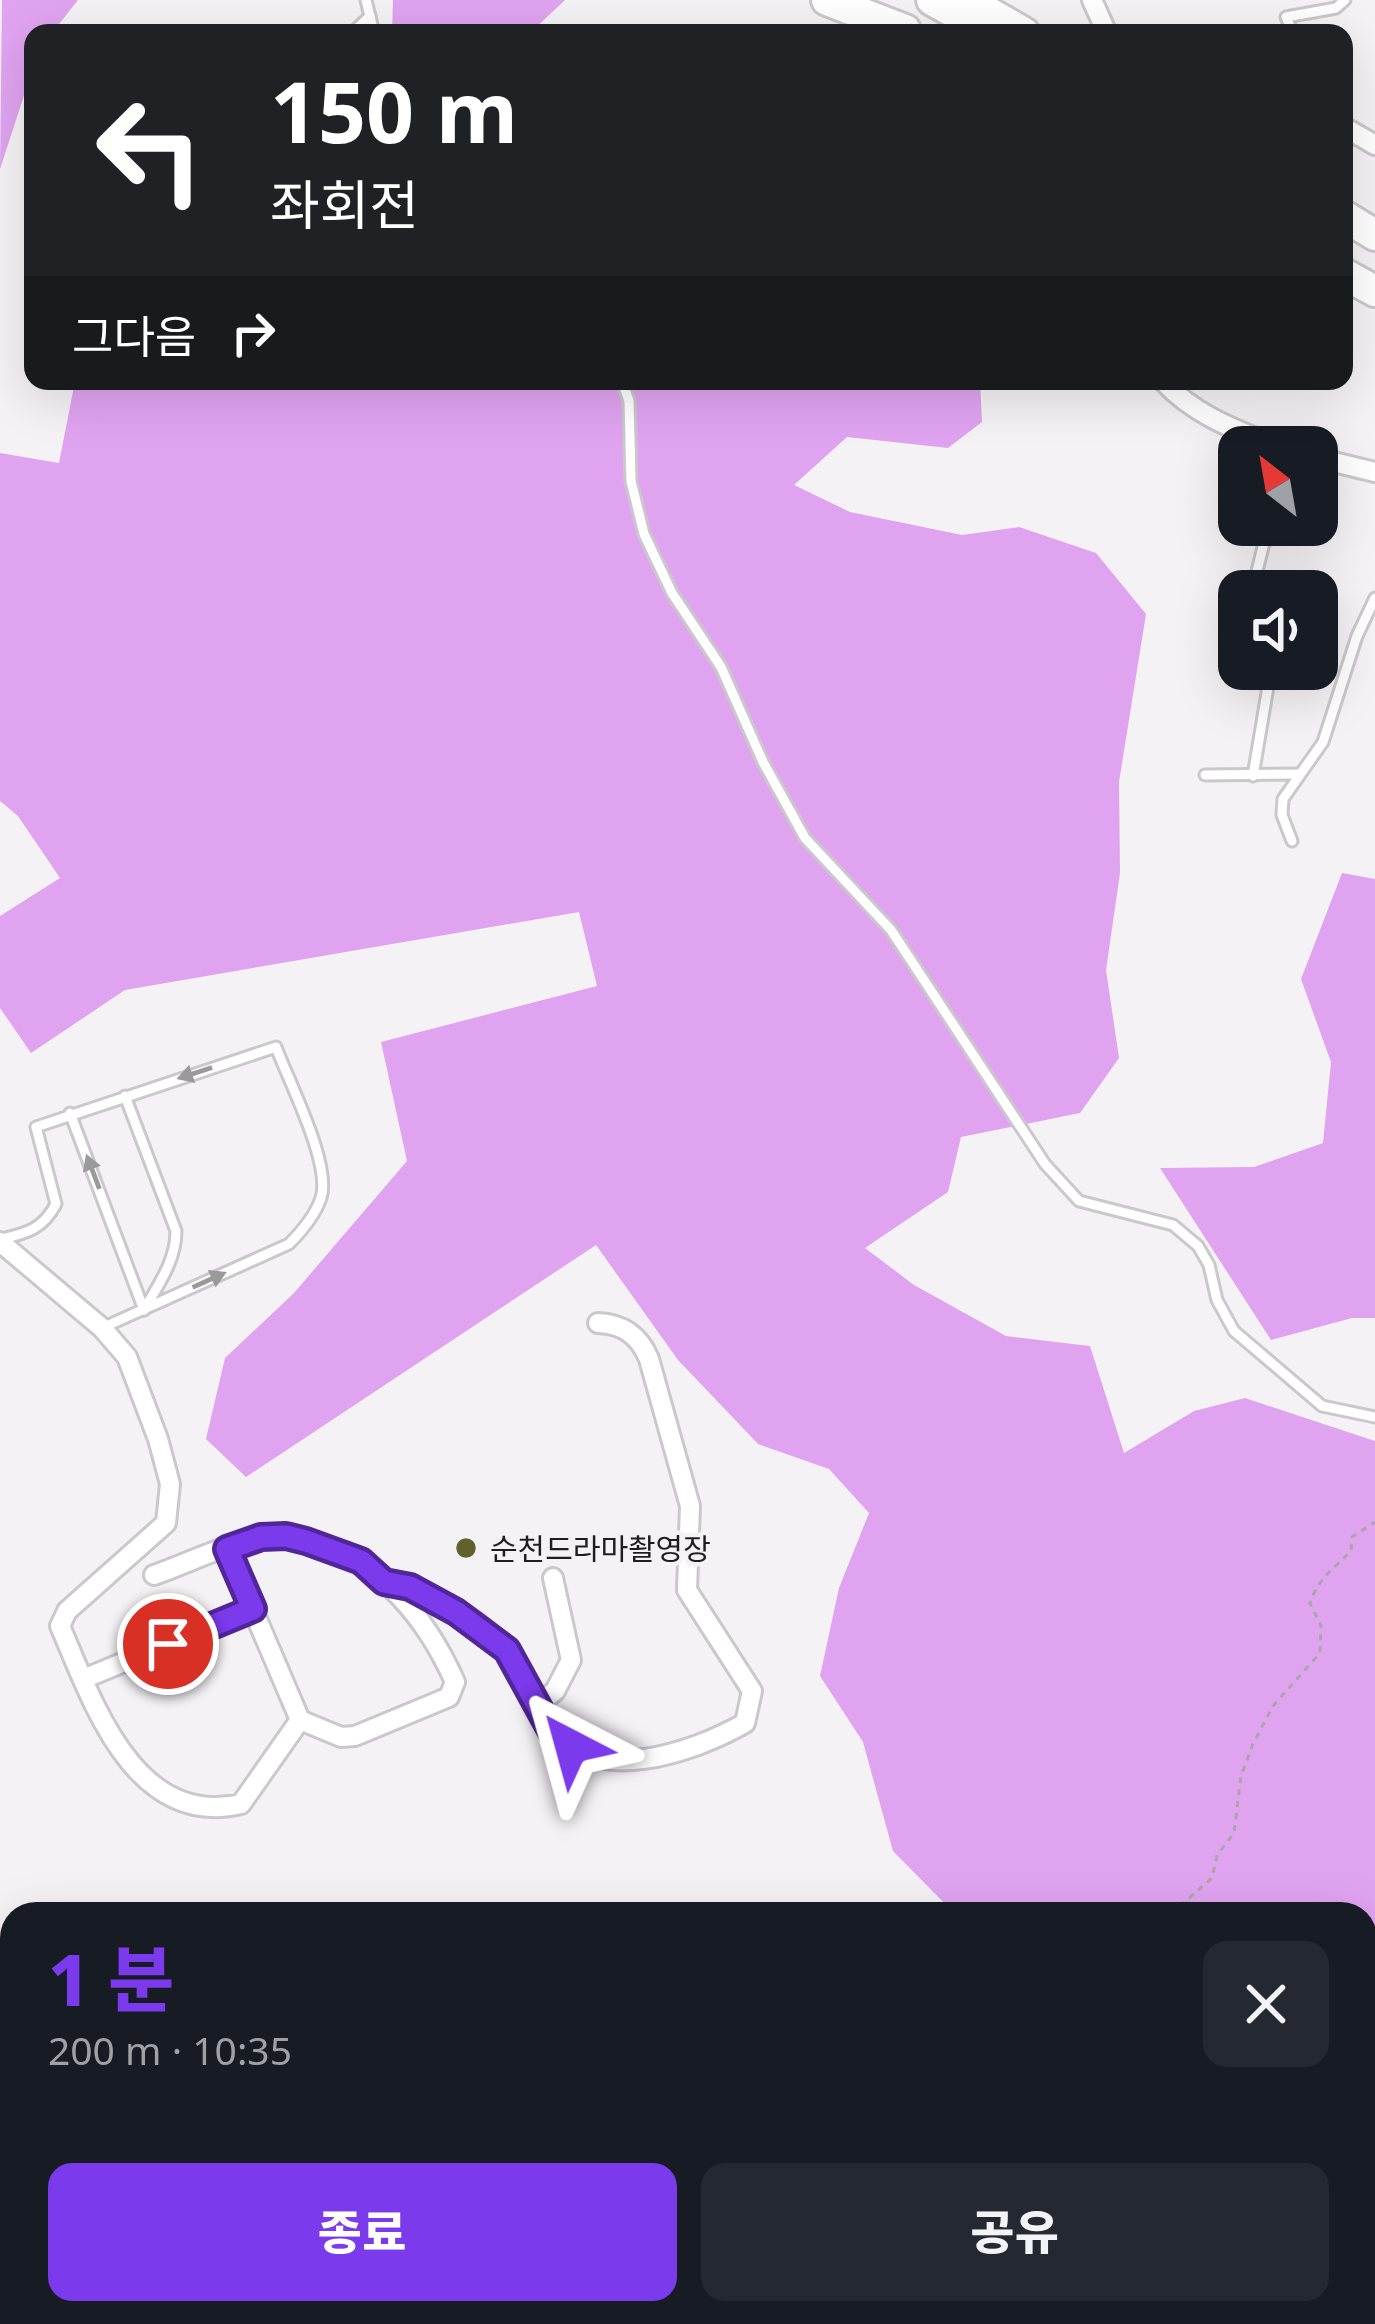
<!DOCTYPE html>
<html lang="ko">
<head>
<meta charset="utf-8">
<style>
	:root { --surface:#171b24; --page:#242831; --text:#f1f3f6; --muted:#9ea1a6; --accent:#7c3aed }
	body { margin:0; font-family:"Noto Sans","Noto Sans KR",sans-serif; background:var(--page); color:var(--text); height:100vh; display:flex; flex-direction:column; font-size:45px; white-space:nowrap }
	* { box-sizing:border-box; margin:0 }
	p { font-size:39px; color:var(--muted) }
	.icon { flex:none; width:66px; height:66px; fill:none; stroke:currentColor; stroke-width:2; stroke-linecap:round; stroke-linejoin:round }
	.map { position:relative; flex:1; overflow:hidden }
	.drawer { position:absolute; left:0px; top:1902px; width:1377px; height:423px; display:flex; flex-direction:column; background:var(--surface); border-radius:36px 36px 0 0; box-shadow:0 12px 48px #0002 }
	.drawer>* { flex:none }
	.guide { position:absolute; left:24px; top:24px; width:1329px; height:366px; border-radius:24px; box-shadow:0 12px 48px #0002; background:#202124; color:#fff; overflow:hidden }
	.needle { width:78px; rotate:329deg }
	.buttons { position:absolute; left:1218px; top:426px; display:grid; gap:24px }
	.buttons a { display:grid; place-items:center; width:120px; height:120px; border-radius:24px; background:var(--surface); box-shadow:0 12px 48px #0002; font-size:60px }
	.pin { position:absolute; display:grid; place-items:center; width:102px; height:102px; color:#fff; margin:-51px; border:6px solid #fff; border-radius:50%; box-shadow:0 3px 12px #0007 }
	.me { position:absolute; width:132px; margin:-66px; rotate:321deg; stroke-linejoin:round; filter:drop-shadow(0 0 9px #0008) }
	.turn { display:flex; align-items:center; gap:42px; height:252px; padding:0 48px; font-size:54px }
	.turn .icon { width:156px; height:156px; stroke-width:2.5 }
	.turn b { display:block; font-size:84px; line-height:102px }
	.then { display:flex; align-items:center; height:114px; padding:0 48px; background:#0003; gap:24px; font-size:45px }
	.round { display:grid; place-items:center; flex:none; width:126px; height:126px; border-radius:24px; background:var(--page) }
	.head { display:flex; align-items:center; justify-content:space-between; height:204px; padding:0 48px }
	h1 { font-size:72px; font-weight:800; line-height:90px; color:var(--accent) }
	.primary-button { display:flex; gap:24px; margin-top:auto; padding:24px 48px }
	.primary-button a { flex:1; height:138px; border-radius:24px; background:var(--accent); color:#fff; font-size:48px; font-weight:800; line-height:138px; text-align:center }
	.primary-button a+a { background:var(--page); color:var(--text) }
	.map>svg:first-child { display:block }
	.forest { fill:#e0a3f0 }
	.lines { fill:none; stroke-linecap:round; stroke-linejoin:round }
	.service-casing { stroke:#cac8cb; stroke-width:15 }
	.minor-casing { stroke:#cac8cb; stroke-width:24 }
	.tertiary-casing { stroke:#cac8cb; stroke-width:27 }
	.trunk-casing { stroke:#cac8cb; stroke-width:36 }
	.path { stroke:#a9a6a9; stroke-width:3; stroke-dasharray:6 6; stroke-linecap:butt }
	.service { stroke:#fff; stroke-width:9 }
	.minor { stroke:#fff; stroke-width:18 }
	.tertiary { stroke:#fff; stroke-width:21 }
	.trunk { stroke:#fff; stroke-width:30 }
	.oneway { fill:#9a9a9a }
	.route-casing { stroke:#51269a; stroke-width:30 }
	.route { stroke:#7c3aed; stroke-width:21 }
	.poi-dot { fill:#60612d; stroke:#f5f2f5; stroke-width:4.5 }
	.labels { text-anchor:middle; dominant-baseline:central; stroke-width:9; stroke-linejoin:round; paint-order:stroke }
	.poi-label { font-size:30px; fill:#1f1e1f; stroke:#f5f2f5; text-anchor:start }
</style>
</head>
<body>
<div class="map">
<svg width="1375" height="2324" viewBox="0 0 1375 2324">
	<rect width="100%" height="100%" fill="#f5f2f5"/>
	<g class="forest">
		<polygon points="2,0 78,0 52,33 33,33 33,68 0,169"/>
		<polygon points="393,0 565,0 530,33 392,33"/>
		<polygon points="75,381 980,381 982,422 948,448 847,437 794,485 850,512 962,535 1019,527 1096,553 1146,614 1119,782 1120,873 1106,970 1119,1058 1080,1113 961,1137 948,1192 865,1248 914,1285 1006,1336 1090,1346 1124,1453 1194,1411 1245,1398 1375,1441 1375,1956 1365,1959 1365,1914 955,1914 893,1851 863,1742 820,1676 839,1588 869,1513 829,1469 758,1444 678,1360 596,1245 246,1477 206,1439 225,1358 294,1293 407,1161 381,1042 597,986 579,912 125,990 31,1053 0,1008 0,916 60,878 18,816 0,801 0,453 59,463"/>
		<polygon points="1342,873 1375,879 1375,1318 1352,1318 1271,1340 1160,1168 1254,1167 1323,1143 1331,1062 1301,979"/>
		<polygon points="1121,2313 1173,2313 1183,2324 1100,2324"/>
	</g>
	<g class="lines">
		<g class="service-casing">
			<g id="service">
				<polyline points="366,0 374,33"/>
				<polyline points="352,33 370,16"/>
				<polyline points="1293,33 1286,17 1336,8 1345,0"/>
				<polyline points="622,381 629,401 631,481 644,534 672,593 721,667 763,762 805,838 891,930 1045,1164 1079,1201 1173,1225 1198,1246 1209,1265 1217,1300 1234,1331 1322,1406 1375,1417"/>
				<polyline points="1252,591 1267,531 1265,525"/>
				<polyline points="1205,775 1299,774"/>
				<polyline points="1253,776 1271,669"/>
				<polyline points="1292,841 1282,815 1283,799 1323,742 1357,636 1375,598"/>
				<path d="M 125,1096 L 176,1231 C 176,1261 158,1285 144,1310"/>
				<polyline points="70,1113 144,1310"/>
				<path d="M 2,1239 C 27,1233 43,1229 56,1204 L 36,1127 L 276,1047 C 289,1082 332,1165 321,1198 C 315,1216 302,1231 289,1244 L 102,1328"/>
				<polyline points="1365,2019 1375,2017"/>
				<polyline points="0,2159 12,2143"/>
				<polyline points="0,2221 12,2205"/>
				<polyline points="0,2301 12,2310"/>
				<polyline points="16,2313 30,2324"/>
				<polyline points="578,2313 591,2324"/>
				<polyline points="1038,2313 1043,2313"/>
				<polyline points="56,2324 66,2313"/>
				<polyline points="219,2324 228,2313"/>
			</g>
		</g>
		<g class="minor-casing">
			<g id="minor">
				<polyline points="1092,0 1107,33"/>
				<polyline points="1344,127 1375,145"/>
				<path d="M 1163,381 C 1194,415 1236,430 1278,447"/>
				<polyline points="1317,458 1375,472"/>
				<path d="M 0,1242 L 102,1328 L 127,1357 L 158,1439 L 170,1484 L 166,1523 L 67,1611 L 60,1626 C 92,1700 134,1829 241,1804 L 300,1720 L 341,1737 L 355,1736 L 449,1697 L 455,1682 C 427,1619 382,1563 314,1543 C 296,1538 278,1533 259,1537 C 224,1545 188,1563 154,1575"/>
				<polyline points="227,1549 300,1720"/>
				<path d="M 384,1582 C 424,1590 477,1615 504,1648 C 524,1671 531,1703 550,1728 C 595,1787 692,1753 745,1723 L 752,1691 L 687,1590 L 690,1506 L 649,1359 C 639,1335 623,1324 598,1323"/>
				<polyline points="83,1679 253,1609"/>
				<polyline points="536,1706 555,1691 571,1660 553,1578"/>
			</g>
		</g>
		<g class="tertiary-casing">
			<g id="tertiary">
				<polyline points="0,1981 12,1990"/>
				<polyline points="457,2313 472,2324"/>
			</g>
		</g>
		<g class="trunk-casing">
			<g id="trunk">
				<polyline points="827,0 905,30"/>
				<polyline points="932,0 991,33"/>
				<polyline points="977,6 1024,33"/>
				<polyline points="1344,216 1375,235"/>
				<polyline points="1344,274 1375,291"/>
			</g>
		</g>
		<g class="path">
			<path d="M 1171,1914 L 1212,1878 L 1217,1855 L 1234,1833 L 1241,1776 L 1253,1744 L 1273,1706 L 1320,1653 L 1321,1626 L 1310,1603 C 1319,1577 1333,1570 1351,1551 L 1352,1537 L 1375,1522"/>
			<polyline points="1100,2324 1103,2313"/>
		</g>
		<use href="#service" class="service"/>
		<use href="#minor" class="minor"/>
		<use href="#tertiary" class="tertiary"/>
		<use href="#trunk" class="trunk"/>
	</g>
	<defs><path id="oneway-solid" d="M-6-.8H1V-3.2L6.5 0L1 3.2V.8H-6Z" transform="scale(3)"/></defs>
	<g class="oneway">
		<use href="#oneway-solid" transform="translate(195 1073) rotate(162)"/>
		<use href="#oneway-solid" transform="translate(93 1172) rotate(-111)"/>
		<use href="#oneway-solid" transform="translate(209 1280) rotate(-24)"/>
	</g>
	<g class="lines">
		<g class="route-casing">
			<polyline id="route" points="168,1644 253,1609 227,1549 261,1537 286,1536 306,1541 361,1561 384,1582 410,1587 456,1612 507,1650 552,1732 571,1746"/>
		</g>
		<use href="#route" class="route"/>
	</g>
	<circle class="poi-dot" cx="466" cy="1548" r="12"/>
	<g class="labels">
		<g class="poi-label">
			<text x="490" y="1548">순천드라마촬영장</text>
		</g>
	</g>
</svg>
<div class="buttons">
<a><svg class="needle" viewBox="-14 -14 28 28"><path d="M0-13l5 13h-10z" fill="#e53935"/><path d="M0 13l5-13h-10z" fill="#9ea1a6"/></svg></a>
<a><svg class="icon" aria-label="sound" viewBox="0 0 24 24"><path d="M4 9h4l5-4v14l-5-4H4zM17 9q2 3 0 6"/></svg></a>
</div>
<div class="pin" style="left:168px;top:1644px;background:#d93025"><svg class="icon" aria-label="arrive" viewBox="0 0 24 24"><path d="M6 21V4h12l-3 4 3 4H6"/></svg></div>
<svg class="me" style="left:571px;top:1746px" viewBox="-20 -20 40 40"><path d="M0-17L14 15 0 8-14 15z" fill="#7c3aed" stroke="#fff" stroke-width="4"/></svg>
<div class="guide">
<div class="turn"><svg class="icon" aria-label="left" viewBox="0 0 24 24"><path d="M17 20v-9H6M10 6l-5 5 5 5"/></svg><div><b>150 m</b>좌회전</div></div>
<div class="then">그다음<svg class="icon" aria-label="right" viewBox="0 0 24 24"><path d="M7 20v-9h11M14 6l5 5-5 5"/></svg></div>
</div>
<section class="drawer">
<div class="head"><div><h1>1 분</h1><p>200 m · 10:35</p></div><a class="round"><svg class="icon" aria-label="close" viewBox="0 0 24 24"><path d="M6 6l12 12M18 6L6 18"/></svg></a></div>
<div class="primary-button"><a>종료</a><a>공유</a></div>
</section>
</div>
</body>
</html>
